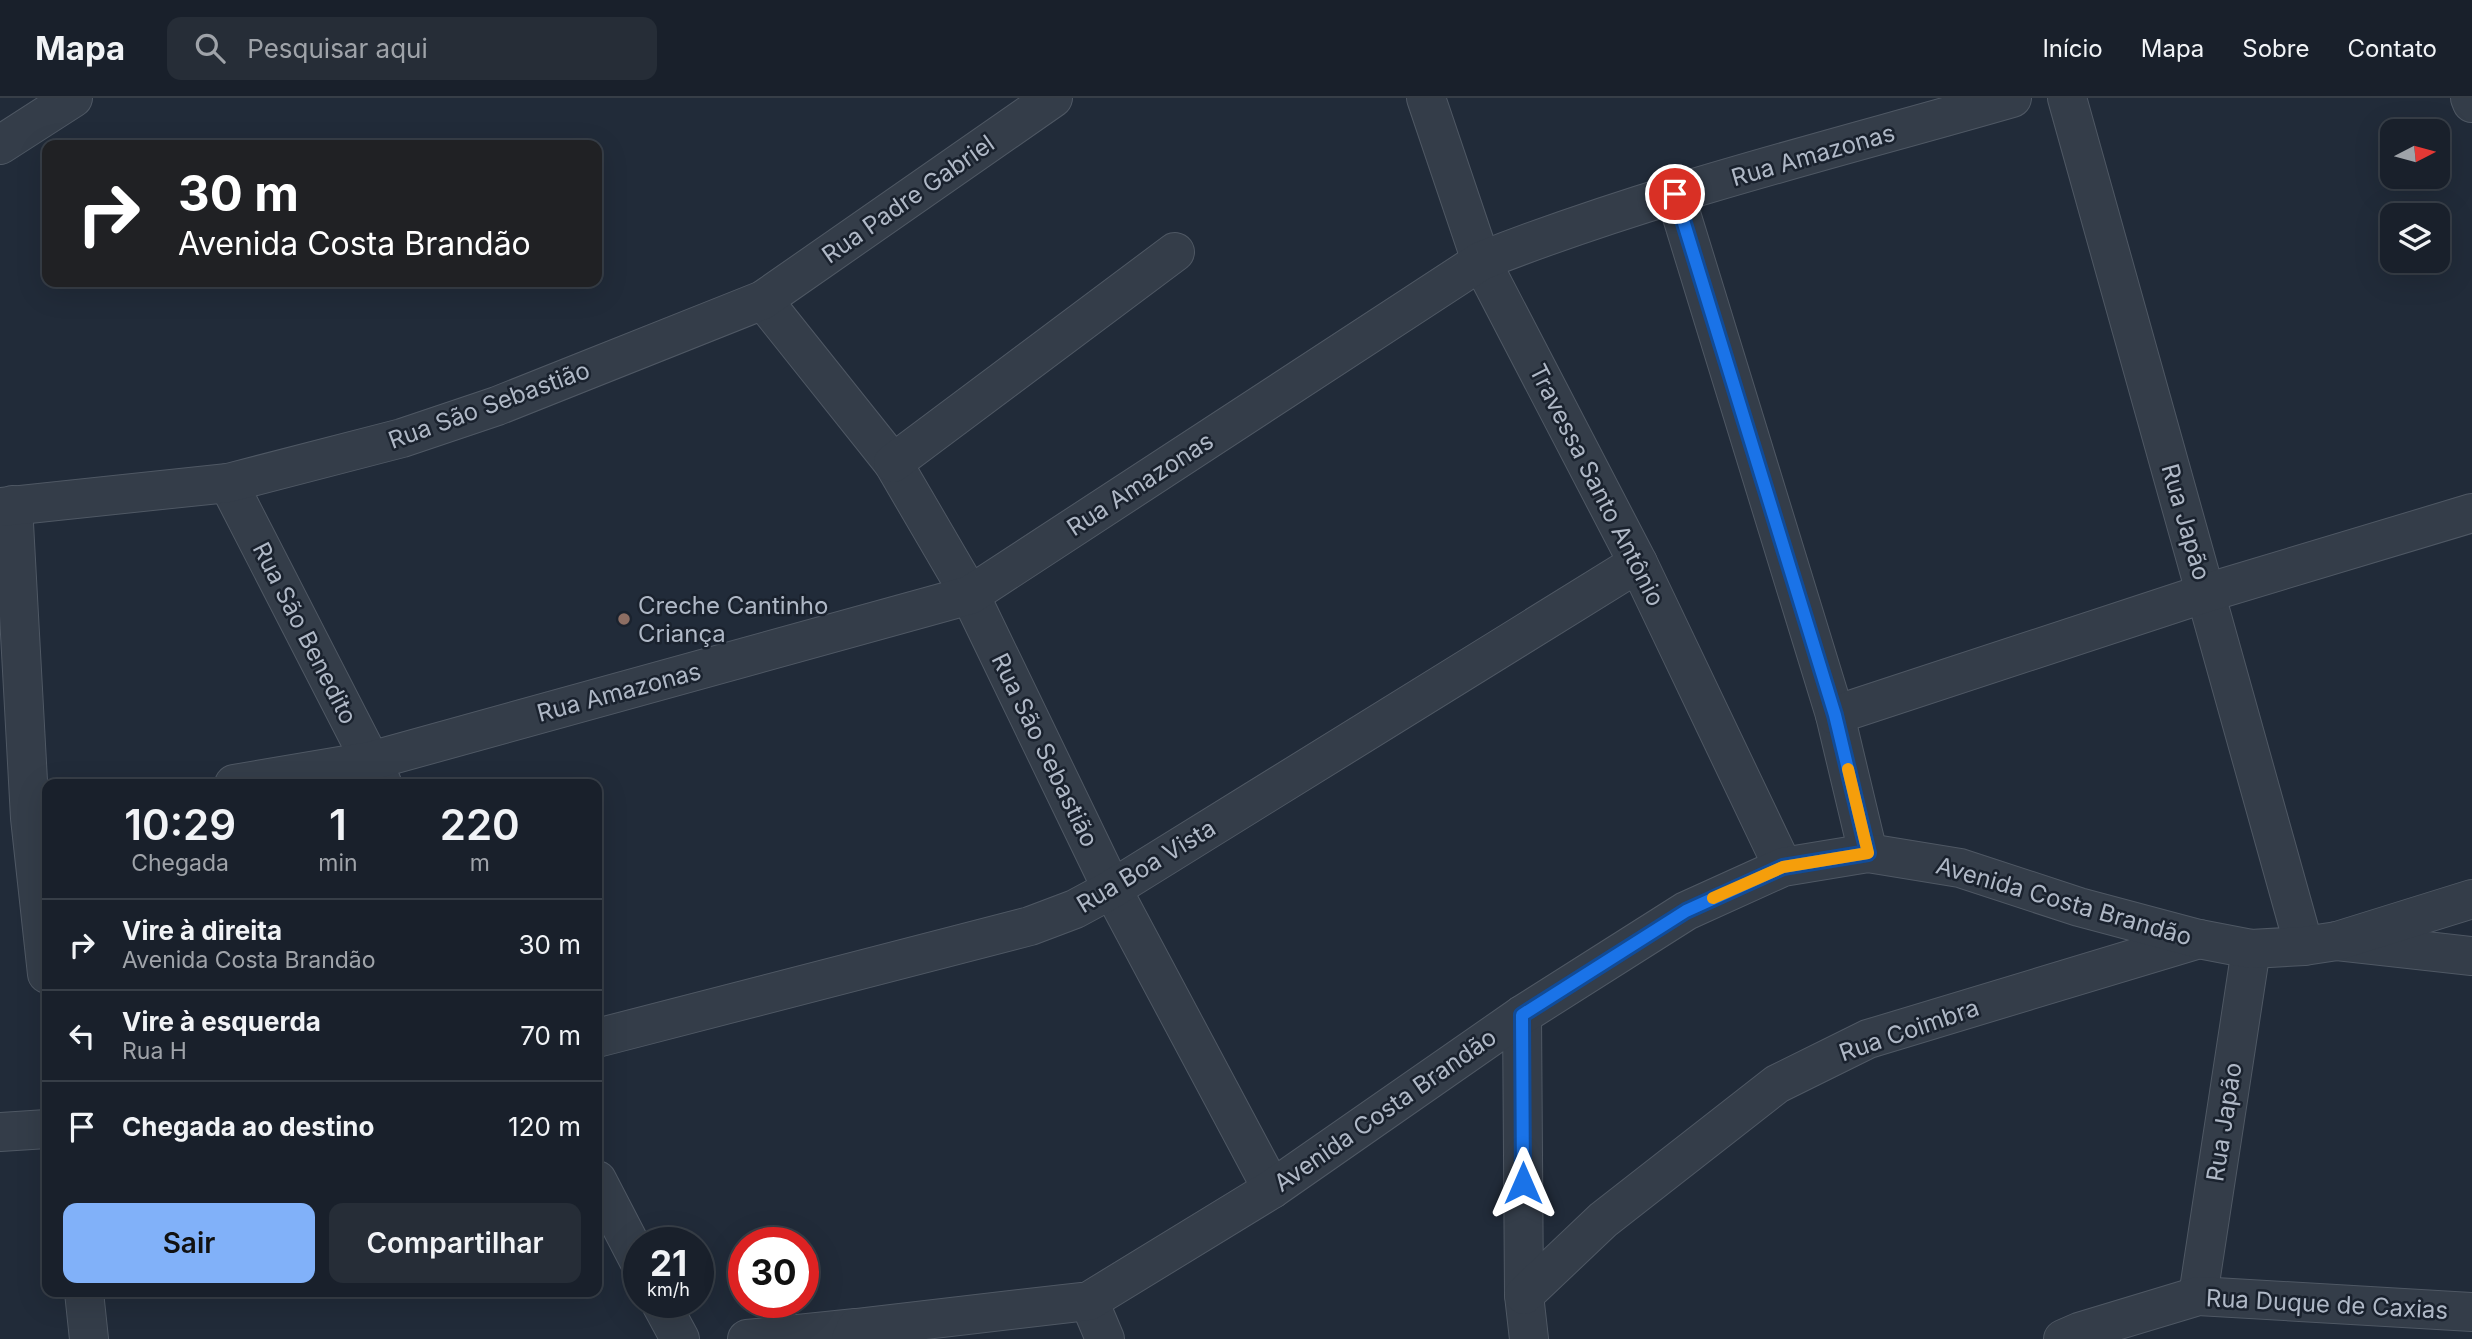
<!DOCTYPE html>
<html lang="pt">
<head>
<meta charset="utf-8">
<style>
	:root { --surface:#19202b; --page:#262d37; --text:#f1f3f6; --muted:#9fa3a9; --line:#373e47; --accent:#81b1f9 }
	body { margin:0; font-family:Inter,sans-serif; background:var(--page); color:var(--text); height:100vh; display:flex; flex-direction:column; font-size:26px; white-space:nowrap }
	* { box-sizing:border-box; margin:0 }
	p { font-size:23px; color:var(--muted) }
	.icon { flex:none; width:38px; height:38px; fill:none; stroke:currentColor; stroke-width:2; stroke-linecap:round; stroke-linejoin:round }
	.map { position:relative; flex:1; overflow:hidden }
	.details { position:absolute; left:42px; top:681px; width:560px; height:518px; display:flex; flex-direction:column; background:var(--surface); border-radius:14px; box-shadow:0 7px 28px #0002,0 0 0 2px var(--line) }
	.details>* { flex:none }
	.banner { position:absolute; left:42px; top:42px; width:560px; height:147px; border-radius:14px; box-shadow:0 7px 28px #0002,0 0 0 2px var(--line); background:#202124; color:#fff; overflow:hidden }
	.needle { width:46px; rotate:84deg }
	.buttons { position:absolute; left:2380px; top:21px; display:grid; gap:14px }
	.buttons a { display:grid; place-items:center; width:70px; height:70px; border-radius:14px; background:var(--surface); box-shadow:0 7px 28px #0002,0 0 0 2px var(--line); font-size:35px }
	.speed { position:absolute; left:623px; top:1129px; display:flex; gap:14px; font-size:35px; font-weight:700; text-align:center }
	.speed>* { display:grid; place-content:center; width:91px; height:91px; border-radius:50%; background:var(--surface); box-shadow:0 7px 28px #0002,0 0 0 2px var(--line); line-height:1 }
	.speed small { font-size:18px; font-weight:400 }
	.speed .limit { border:10px solid #d22; background:#fff; color:#111 }
	.pin { position:absolute; display:grid; place-items:center; width:60px; height:60px; color:#fff; margin:-30px; border:4px solid #fff; border-radius:50%; box-shadow:0 2px 7px #0007 }
	.me { position:absolute; width:77px; margin:-38px; rotate:0deg; stroke-linejoin:round; filter:drop-shadow(0 0 5px #0008) }
	.turn { display:flex; align-items:center; gap:24px; height:147px; padding:0 21px; font-size:32px }
	.turn .icon { width:91px; height:91px; stroke-width:2.5 }
	.turn b { display:block; font-size:49px; line-height:60px }
	.eta { display:flex; justify-content:space-evenly; align-items:center; height:119px; text-align:center }
	.eta b { font-size:42px; font-weight:600; line-height:49px }
	.primary-button { display:flex; gap:14px; margin-top:auto; padding:14px 21px }
	.primary-button a { flex:1; height:80px; border-radius:14px; background:var(--accent); color:#111; font-size:28px; font-weight:600; line-height:80px; text-align:center }
	.primary-button a+a { background:var(--page); color:var(--text) }
	ul { padding:0; list-style:none }
	li { display:flex; align-items:center; gap:21px; height:91px; padding:0 21px; border-top:2px solid var(--line) }
	li div { flex:1 }
	li b { display:block; font-size:26px }
	li em { font-style:normal }
	header { display:flex; align-items:center; gap:42px; box-sizing:border-box; height:98px; padding:0 35px; background:var(--surface); border-bottom:2px solid var(--line) }
	header strong { font-size:33px }
	nav { display:flex; gap:38px; margin-inline-start:auto; font-size:24px }
	.search { width:490px; height:63px; background:var(--page); display:flex; align-items:center; gap:18px; box-sizing:border-box; padding:0 24px; border-radius:14px; color:var(--muted); font-size:26px }
	.map>svg:first-child { display:block }
	.lines { fill:none; stroke-linecap:round; stroke-linejoin:round }
	.minor-casing { stroke:#4f5864; stroke-width:40 }
	.tertiary-casing { stroke:#4f5864; stroke-width:40 }
	.minor { stroke:#343d49; stroke-width:38 }
	.tertiary { stroke:#343d49; stroke-width:38 }
	.route-casing { stroke:#114b97; stroke-width:18 }
	.route { stroke:#1a73e8; stroke-width:12 }
	.slow { stroke:#f59e0b; stroke-width:12 }
	.education-dot { fill:#8d6e63; stroke:#1a222e; stroke-width:2.5 }
	.labels { text-anchor:middle; dominant-baseline:central; stroke-width:5; stroke-linejoin:round; paint-order:stroke }
	.street-label { font-size:24px; fill:#afb8c6; stroke:#1a222e }
	.poi-label { font-size:24px; fill:#afb8c6; stroke:#1a222e; text-anchor:start }
</style>
</head>
<body>
<header>
<strong>Mapa</strong>
<div class="search"><svg class="icon" aria-label="search" viewBox="0 0 24 24"><circle cx="10" cy="10" r="6"/><path d="M15 15l6 6"/></svg>Pesquisar aqui</div>
<nav><a>Início</a><a>Mapa</a><a>Sobre</a><a>Contato</a></nav>
</header>
<div class="map">
<svg width="2472" height="1241" viewBox="0 0 2472 1241">
	<rect width="100%" height="100%" fill="#212b39"/>
	<g class="lines">
		<g class="minor-casing">
			<g id="minor">
				<polyline points="1426,0 1481,163 1638,465 1783,769"/>
				<polyline points="2067,0 2304,848"/>
				<polyline points="2470,0 2472,5"/>
				<polyline points="0,47 73,0"/>
				<polyline points="1675,96 1835,617 1868,755"/>
				<polyline points="763,202 893,365 970,497 1112,791 1272,1091"/>
				<polyline points="893,365 1175,154"/>
				<polyline points="228,385 382,685"/>
				<polyline points="13,407 30,720 47,876"/>
				<polyline points="0,409 228,385 402,340 497,308 763,202 1053,0"/>
				<polyline points="1835,617 2206,495 2472,415"/>
				<path d="M 234,686 L 370,663 L 970,497 L 1481,163 C 1653,95 1835,51 2012,0"/>
				<polyline points="2337,843 2472,858"/>
				<polyline points="1522,917 1524,1197 1529,1241"/>
				<polyline points="597,940 1030,828 1075,811 1112,791 1638,465"/>
				<polyline points="0,1034 47,1031"/>
				<polyline points="597,1082 639,1163"/>
				<polyline points="84,1194 89,1241"/>
				<polyline points="1524,1197 1603,1122 1777,986 1868,941 2199,841"/>
				<polyline points="2198,1198 2251,851"/>
				<polyline points="1089,1203 1105,1241"/>
				<polyline points="660,1204 680,1241"/>
				<polyline points="747,1241 856,1230"/>
				<polyline points="2063,1241 2079,1234 2198,1198 2472,1214"/>
			</g>
		</g>
		<g class="tertiary-casing">
			<polyline id="tertiary" points="851,1241 856,1230 1089,1203 1272,1091 1522,917 1686,813 1783,769 1868,755 1960,770 2079,809 2199,841 2251,851 2304,848 2337,843 2472,801"/>
		</g>
		<use href="#minor" class="minor"/>
		<use href="#tertiary" class="tertiary"/>
	</g>
	<g class="lines">
		<g class="route-casing">
			<polyline id="route" points="1523,1085 1522,917 1686,813 1783,769 1868,755 1835,617 1675,96"/>
		</g>
		<use href="#route" class="route"/>
		<polyline class="slow" points="1713,800 1783,769 1868,755 1848,671"/>
	</g>
	<circle class="education-dot" cx="624" cy="521" r="7"/>
	<g class="labels">
		<g class="street-label">
			<text transform="translate(1813 57) rotate(-16)">Rua Amazonas</text>
			<text transform="translate(908 101) rotate(-35)">Rua Padre Gabriel</text>
			<text transform="translate(489 307) rotate(-20)">Rua São Sebastião</text>
			<text transform="translate(1140 386) rotate(-33)">Rua Amazonas</text>
			<text transform="translate(1597 387) rotate(63)">Travessa Santo Antônio</text>
			<text transform="translate(2186 424) rotate(74)">Rua Japão</text>
			<text transform="translate(305 535) rotate(63)">Rua São Benedito</text>
			<text transform="translate(619 594) rotate(-15)">Rua Amazonas</text>
			<text transform="translate(1045 652) rotate(64)">Rua São Sebastião</text>
			<text transform="translate(1146 768) rotate(-31)">Rua Boa Vista</text>
			<text transform="translate(2064 803) rotate(16)">Avenida Costa Brandão</text>
			<text transform="translate(1909 932) rotate(-19)">Rua Coimbra</text>
			<text transform="translate(1385 1012) rotate(-35)">Avenida Costa Brandão</text>
			<text transform="translate(2224 1024) rotate(-81)">Rua Japão</text>
			<text transform="translate(2327 1206) rotate(3)">Rua Duque de Caxias</text>
		</g>
		<g class="poi-label">
			<text x="638" y="507">Creche Cantinho<tspan x="638" dy="28">Criança</tspan></text>
		</g>
	</g>
</svg>
<div class="buttons">
<a><svg class="needle" viewBox="-14 -14 28 28"><path d="M0-13l5 13h-10z" fill="#e53935"/><path d="M0 13l5-13h-10z" fill="#9fa3a9"/></svg></a>
<a><svg class="icon" aria-label="layers" viewBox="0 0 24 24"><path d="M12 4l9 5-9 5-9-5zM3 14l9 5 9-5"/></svg></a>
</div>
<div class="speed"><div>21<small>km/h</small></div><div class="limit">30</div></div>
<div class="pin" style="left:1675px;top:96px;background:#d93025"><svg class="icon" aria-label="arrive" viewBox="0 0 24 24"><path d="M6 21V4h12l-3 4 3 4H6"/></svg></div>
<svg class="me" style="left:1523px;top:1085px" viewBox="-20 -20 40 40"><path d="M0-17L14 15 0 8-14 15z" fill="#1a73e8" stroke="#fff" stroke-width="4"/></svg>
<div class="banner">
<div class="turn"><svg class="icon" aria-label="right" viewBox="0 0 24 24"><path d="M7 20v-9h11M14 6l5 5-5 5"/></svg><div><b>30 m</b>Avenida Costa Brandão</div></div>
</div>
<section class="details">
<div class="eta">
<div><b>10:29</b><p>Chegada</p></div>
<div><b>1</b><p>min</p></div>
<div><b>220</b><p>m</p></div>
</div>
<ul>
<li><svg class="icon" aria-label="right" viewBox="0 0 24 24"><path d="M7 20v-9h11M14 6l5 5-5 5"/></svg><div><b>Vire à direita</b><p>Avenida Costa Brandão</p></div><em>30 m</em></li>
<li><svg class="icon" aria-label="left" viewBox="0 0 24 24"><path d="M17 20v-9H6M10 6l-5 5 5 5"/></svg><div><b>Vire à esquerda</b><p>Rua H</p></div><em>70 m</em></li>
<li><svg class="icon" aria-label="arrive" viewBox="0 0 24 24"><path d="M6 21V4h12l-3 4 3 4H6"/></svg><div><b>Chegada ao destino</b></div><em>120 m</em></li>
</ul>
<div class="primary-button"><a>Sair</a><a>Compartilhar</a></div>
</section>
</div>
</body>
</html>
